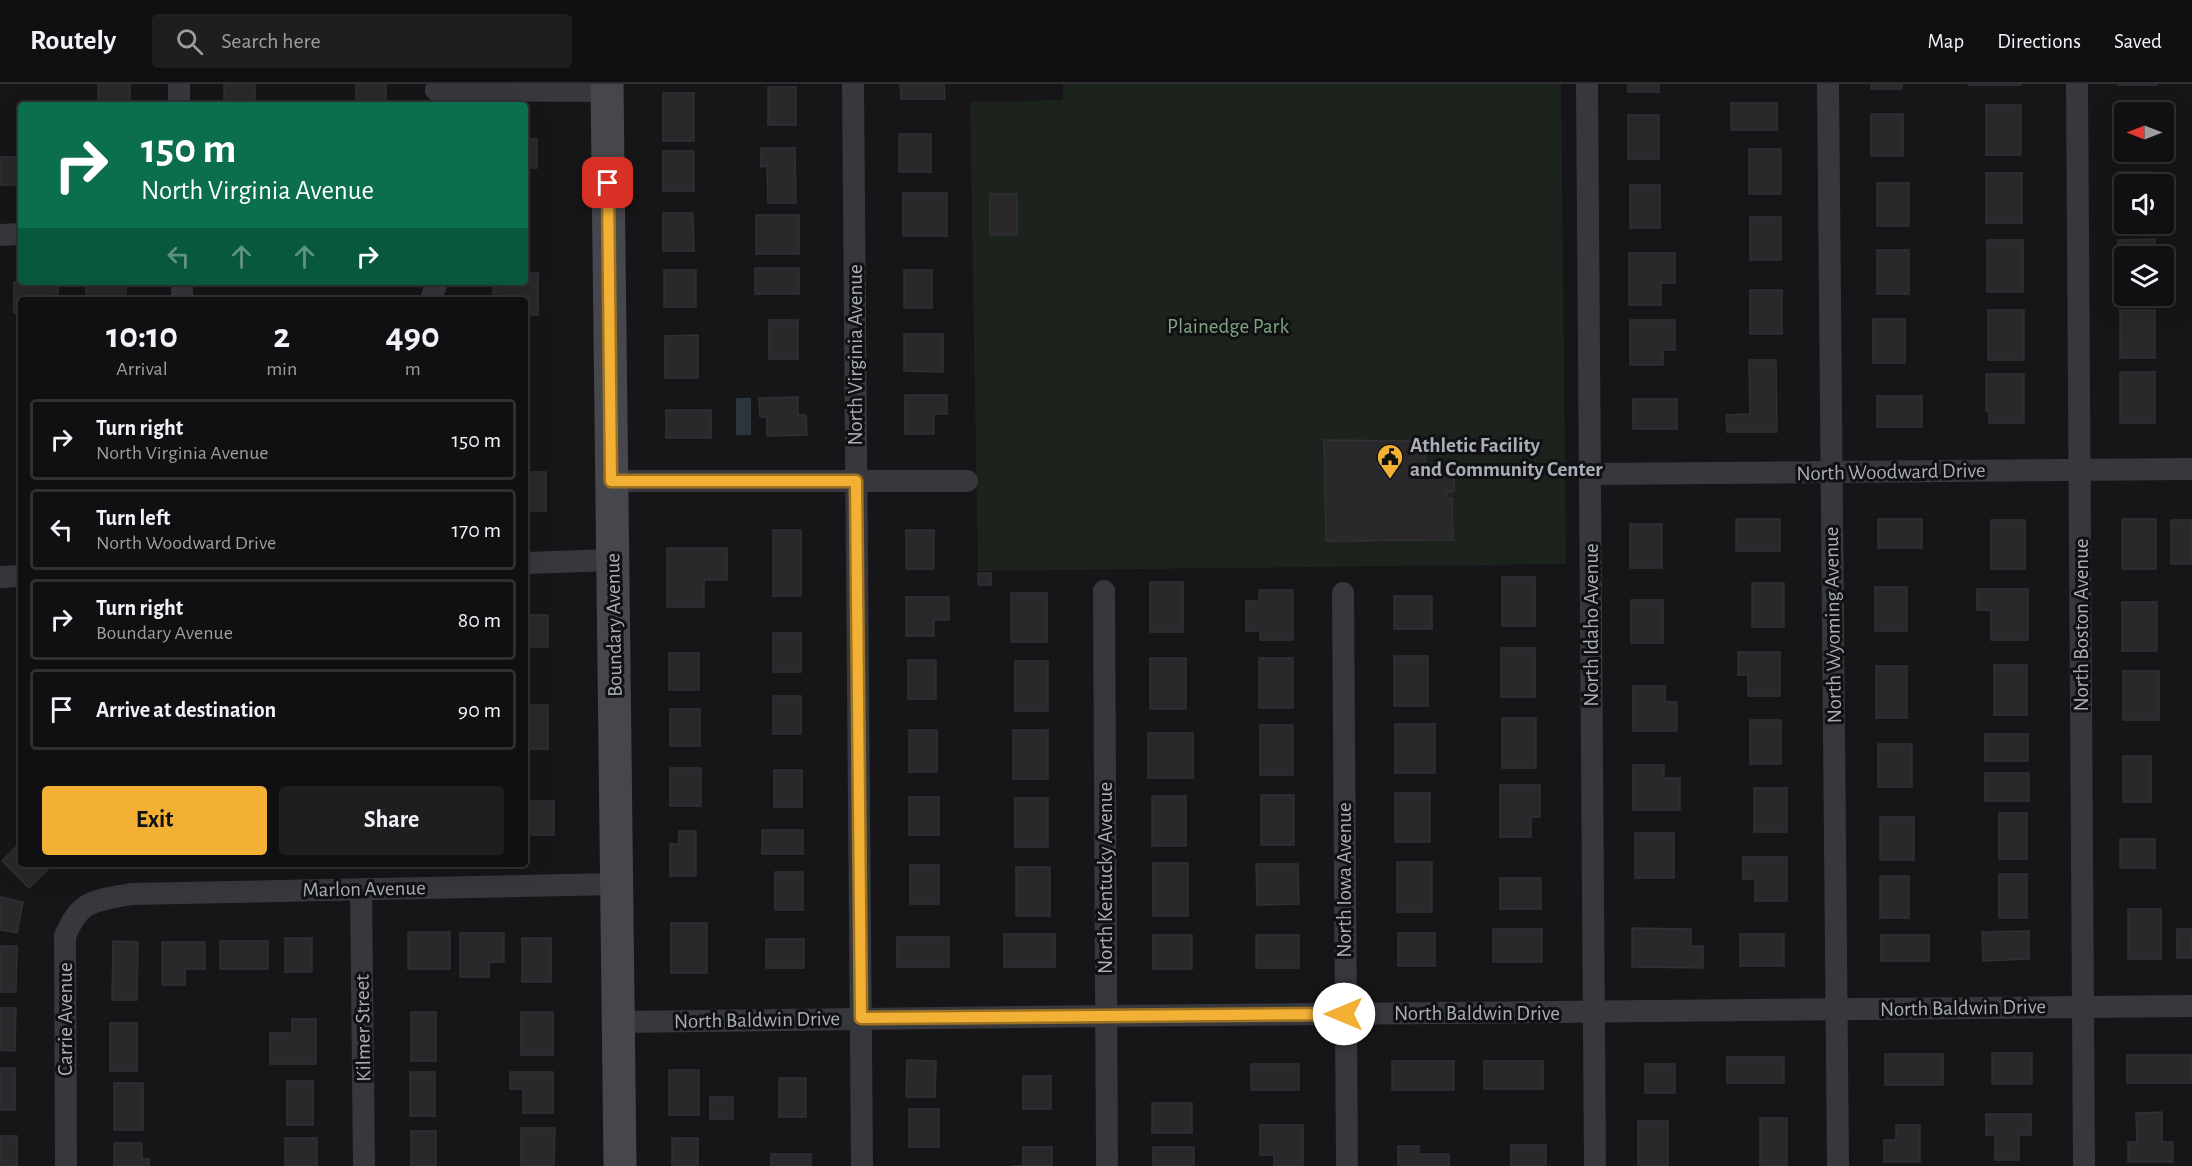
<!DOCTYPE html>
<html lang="en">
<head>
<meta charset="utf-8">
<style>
	:root { --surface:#101012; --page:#1e1e20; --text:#f1f3f6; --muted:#9c9d9f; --line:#303032; --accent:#f2b134 }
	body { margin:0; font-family:"Alegreya Sans",sans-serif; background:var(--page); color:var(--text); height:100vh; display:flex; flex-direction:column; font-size:22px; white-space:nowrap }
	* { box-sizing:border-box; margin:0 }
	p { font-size:20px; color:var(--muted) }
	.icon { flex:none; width:33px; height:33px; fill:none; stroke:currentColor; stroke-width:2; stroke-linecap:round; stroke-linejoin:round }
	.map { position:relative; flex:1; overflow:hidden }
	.side { position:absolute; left:18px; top:213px; width:510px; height:570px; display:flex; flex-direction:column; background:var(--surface); border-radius:6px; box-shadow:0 6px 24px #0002,0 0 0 2px var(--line) }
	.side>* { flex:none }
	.guide { position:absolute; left:18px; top:18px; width:510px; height:183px; border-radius:6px; box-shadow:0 6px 24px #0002,0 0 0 2px var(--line); background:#0b6e4f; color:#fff; overflow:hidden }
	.needle { width:39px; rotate:270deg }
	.buttons { position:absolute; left:2114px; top:18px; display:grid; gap:12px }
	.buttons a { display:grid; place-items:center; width:60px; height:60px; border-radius:6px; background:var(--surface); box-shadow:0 6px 24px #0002,0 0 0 2px var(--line); font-size:30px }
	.pin { position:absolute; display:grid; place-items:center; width:51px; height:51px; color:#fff; margin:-26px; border-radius:12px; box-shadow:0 3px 9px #0006 }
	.me { position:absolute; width:66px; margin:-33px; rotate:270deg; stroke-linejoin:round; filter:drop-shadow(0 0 4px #0008) }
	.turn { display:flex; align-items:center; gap:21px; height:126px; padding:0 24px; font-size:27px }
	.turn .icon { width:78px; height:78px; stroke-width:2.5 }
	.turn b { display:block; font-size:42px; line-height:51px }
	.lanes { display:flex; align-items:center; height:57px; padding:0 24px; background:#0003; justify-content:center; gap:30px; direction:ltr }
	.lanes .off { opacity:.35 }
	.eta { display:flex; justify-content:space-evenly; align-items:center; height:102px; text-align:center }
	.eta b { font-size:36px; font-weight:700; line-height:42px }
	.cta { display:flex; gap:12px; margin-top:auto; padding:12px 24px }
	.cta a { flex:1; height:69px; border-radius:6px; background:var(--accent); color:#111; font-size:24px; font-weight:700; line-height:69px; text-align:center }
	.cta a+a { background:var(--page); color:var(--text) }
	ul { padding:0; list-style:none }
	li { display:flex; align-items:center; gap:18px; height:81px; margin:0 12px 9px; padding:0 12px; border:3px solid var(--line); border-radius:6px }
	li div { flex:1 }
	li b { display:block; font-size:22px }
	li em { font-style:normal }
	header { display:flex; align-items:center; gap:36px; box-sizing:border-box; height:84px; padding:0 30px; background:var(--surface); border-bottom:2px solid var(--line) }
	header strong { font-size:28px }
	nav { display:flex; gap:33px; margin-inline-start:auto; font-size:21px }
	.search { width:420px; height:54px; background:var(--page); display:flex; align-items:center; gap:15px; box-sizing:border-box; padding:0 21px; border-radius:6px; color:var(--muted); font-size:22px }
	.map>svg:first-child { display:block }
	.green { fill:#1c231d }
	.water { fill:#2c353c }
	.building { fill:#29292c; stroke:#303034; stroke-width:1.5 }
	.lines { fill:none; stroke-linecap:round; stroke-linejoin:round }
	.minor { stroke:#37383d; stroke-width:22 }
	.secondary { stroke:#45474d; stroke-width:33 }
	.route-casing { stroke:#9d7322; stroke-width:15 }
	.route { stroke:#f2b134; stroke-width:10 }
	.labels { text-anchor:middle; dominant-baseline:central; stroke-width:6; stroke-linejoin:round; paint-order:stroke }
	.park-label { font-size:21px; fill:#7fa381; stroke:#111113 }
	.street-label { font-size:21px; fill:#a8adb8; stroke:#111113 }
	.poi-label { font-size:21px; font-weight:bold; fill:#a8adb8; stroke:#111113; text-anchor:start }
</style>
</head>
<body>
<header>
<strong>Routely</strong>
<div class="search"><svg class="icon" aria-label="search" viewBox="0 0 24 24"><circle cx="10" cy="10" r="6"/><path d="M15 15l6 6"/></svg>Search here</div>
<nav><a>Map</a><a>Directions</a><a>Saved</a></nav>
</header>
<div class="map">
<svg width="2192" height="1082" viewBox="0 0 2192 1082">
	<rect width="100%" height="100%" fill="#161618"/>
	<polygon class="green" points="1063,0 1561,0 1566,480 978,487 970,18 1063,16"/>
	<rect class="water" x="736" y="314" width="15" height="37"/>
	<g class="building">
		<rect x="98" y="0" width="32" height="21"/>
		<rect x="224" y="0" width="31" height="21"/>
		<polygon points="356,0 386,0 386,21 343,21 356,20"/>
		<polygon points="900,0 944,0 945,15 901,15"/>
		<rect x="1628" y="0" width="31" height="8"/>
		<rect x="1871" y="0" width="31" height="5"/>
		<rect x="1968" y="0" width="53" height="1"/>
		<rect x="2118" y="0" width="39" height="1"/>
		<rect x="768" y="3" width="28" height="38"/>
		<rect x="663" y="9" width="31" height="48"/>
		<rect x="1731" y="19" width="46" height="27"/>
		<polygon points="2118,19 2154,19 2154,28 2124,28 2124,68 2163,68 2163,46 2165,46 2165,69 2118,69"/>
		<rect x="1986" y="21" width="35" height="50"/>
		<rect x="1871" y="30" width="32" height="42"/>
		<rect x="1628" y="31" width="31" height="44"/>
		<rect x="899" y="50" width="32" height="38"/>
		<rect x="525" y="55" width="12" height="29"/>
		<polygon points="761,64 795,64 796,119 768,119 767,82 761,83"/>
		<rect x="1749" y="65" width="32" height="45"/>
		<rect x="663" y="67" width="31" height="40"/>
		<rect x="0" y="73" width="21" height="28"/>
		<polygon points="2119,88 2153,88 2153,100 2124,100 2124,138 2119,138"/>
		<rect x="1986" y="89" width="36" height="50"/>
		<rect x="1877" y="99" width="32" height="43"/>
		<rect x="1630" y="101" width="30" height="43"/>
		<rect x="903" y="109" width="44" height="43"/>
		<rect x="990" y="110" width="27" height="41"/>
		<polygon points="663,129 693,129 694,167 663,167"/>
		<rect x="756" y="131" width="43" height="39"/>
		<rect x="1750" y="133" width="31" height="43"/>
		<polygon points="2155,155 2155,172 2124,172 2124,207 2118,207 2118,156"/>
		<rect x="1987" y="156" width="36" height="52"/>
		<rect x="1877" y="166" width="32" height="44"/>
		<polygon points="1629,169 1675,169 1675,199 1661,199 1661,221 1629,221"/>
		<rect x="755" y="184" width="44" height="26"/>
		<rect x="664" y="186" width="32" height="37"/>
		<rect x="904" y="186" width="28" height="38"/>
		<polygon points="525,189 538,189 538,231 525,231 525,216 493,216 493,198 525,198"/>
		<polygon points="14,198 58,198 58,216 21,216 21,229 14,229"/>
		<polygon points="126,198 126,216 86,216 86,199"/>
		<rect x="286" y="198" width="42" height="2"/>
		<rect x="1750" y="206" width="32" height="44"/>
		<rect x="1988" y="226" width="36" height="50"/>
		<rect x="2120" y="226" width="35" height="48"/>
		<rect x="1873" y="235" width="32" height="44"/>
		<rect x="769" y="236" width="29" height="39"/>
		<polygon points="1630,236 1675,236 1675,266 1663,266 1663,281 1630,281"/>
		<polygon points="904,250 943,250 943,288 904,287"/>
		<polygon points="698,251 698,294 665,294 665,252"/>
		<polygon points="1749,276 1776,276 1777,348 1727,348 1726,331 1750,330"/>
		<rect x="2120" y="288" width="35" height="51"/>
		<polygon points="1986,290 2024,290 2024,339 1989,339 1989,327 1986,327"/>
		<polygon points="905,311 947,311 947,330 934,330 934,350 905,350"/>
		<rect x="1877" y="312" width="45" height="31"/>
		<polygon points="798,313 798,331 806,331 807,351 767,352 767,333 760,333 759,314"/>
		<rect x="1633" y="315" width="44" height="30"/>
		<rect x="666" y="326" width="45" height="28"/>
		<polygon points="1324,356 1425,357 1426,385 1454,385 1454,407 1447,408 1447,414 1452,414 1453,456 1326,457"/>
		<rect x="525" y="388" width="21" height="39"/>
		<rect x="17" y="392" width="4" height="44"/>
		<rect x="1736" y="435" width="44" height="32"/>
		<rect x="1878" y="435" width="44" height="29"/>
		<rect x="2122" y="435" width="34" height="50"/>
		<rect x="1991" y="436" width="34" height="49"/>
		<rect x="2171" y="436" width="21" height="44"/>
		<rect x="1630" y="440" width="32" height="44"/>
		<rect x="773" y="446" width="28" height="66"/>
		<rect x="906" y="446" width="28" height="39"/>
		<polygon points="667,464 727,464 727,496 704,496 704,523 667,523"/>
		<rect x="978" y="489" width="13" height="12"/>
		<rect x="1502" y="493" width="33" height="49"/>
		<rect x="1150" y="498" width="33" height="50"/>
		<rect x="1752" y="499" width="32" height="44"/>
		<rect x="1875" y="503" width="32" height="44"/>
		<polygon points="1977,505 2028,505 2028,556 1991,556 1991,526 1977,526"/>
		<polygon points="1259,506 1293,506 1293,556 1260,556 1260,547 1246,547 1246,517 1259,517"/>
		<rect x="1011" y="509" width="36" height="49"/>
		<rect x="1394" y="512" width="38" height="33"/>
		<polygon points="906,513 949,513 949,536 934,536 934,552 906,552"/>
		<rect x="1631" y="516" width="32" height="43"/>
		<rect x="2122" y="518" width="35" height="49"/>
		<rect x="525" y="531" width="23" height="32"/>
		<rect x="17" y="545" width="4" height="54"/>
		<rect x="773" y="549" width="28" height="39"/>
		<rect x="1501" y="564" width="34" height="49"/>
		<polygon points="1738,568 1780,568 1780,612 1748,612 1748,591 1738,591"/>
		<rect x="669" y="569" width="30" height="37"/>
		<rect x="1394" y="572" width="34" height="50"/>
		<rect x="1150" y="574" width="36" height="51"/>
		<rect x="1259" y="574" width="34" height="50"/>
		<rect x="908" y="576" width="28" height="39"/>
		<rect x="1015" y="577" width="33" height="50"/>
		<rect x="1994" y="581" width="33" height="50"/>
		<rect x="1876" y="582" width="31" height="52"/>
		<rect x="2123" y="587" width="36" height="49"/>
		<polygon points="1633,602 1665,602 1665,618 1677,618 1677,647 1633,647"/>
		<rect x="773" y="612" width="28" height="38"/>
		<rect x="525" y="621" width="23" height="44"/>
		<rect x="670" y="625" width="30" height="37"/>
		<rect x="1502" y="634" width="34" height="50"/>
		<rect x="1750" y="636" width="31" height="44"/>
		<rect x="1395" y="640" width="40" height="49"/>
		<rect x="1260" y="641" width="33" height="50"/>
		<rect x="909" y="646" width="28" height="42"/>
		<rect x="1013" y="646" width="35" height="49"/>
		<rect x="1148" y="649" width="45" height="45"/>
		<rect x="1985" y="650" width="43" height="27"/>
		<rect x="1878" y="660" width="34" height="43"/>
		<rect x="2123" y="672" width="28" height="46"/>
		<polygon points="1633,681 1664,681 1664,694 1680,694 1680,726 1633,726"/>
		<rect x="670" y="684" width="31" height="38"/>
		<rect x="774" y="686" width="28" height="37"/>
		<rect x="1985" y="689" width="44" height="28"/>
		<polygon points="1500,701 1540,701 1540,733 1531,733 1531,753 1500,753"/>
		<rect x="1754" y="704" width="33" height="44"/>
		<rect x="1395" y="709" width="35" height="49"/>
		<rect x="1261" y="711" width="33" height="50"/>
		<rect x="1152" y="712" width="34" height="50"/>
		<rect x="909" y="713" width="30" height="38"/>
		<rect x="1015" y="714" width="33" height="49"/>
		<rect x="527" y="717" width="27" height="34"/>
		<rect x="1999" y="729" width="28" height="46"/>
		<rect x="1880" y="733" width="34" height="43"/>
		<rect x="762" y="746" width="41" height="24"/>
		<polygon points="679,747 696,747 696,792 670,792 670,760 679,760"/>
		<rect x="1635" y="749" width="39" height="45"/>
		<rect x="2120" y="755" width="35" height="29"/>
		<polygon points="21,758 21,780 52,781 29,804 2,777"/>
		<polygon points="1743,773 1787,773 1787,817 1755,817 1755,795 1743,795"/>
		<rect x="1397" y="778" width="35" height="50"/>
		<rect x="1153" y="779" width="35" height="53"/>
		<polygon points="1256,780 1298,780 1299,820 1257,821"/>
		<rect x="910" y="781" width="29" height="39"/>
		<rect x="1016" y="783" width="34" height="49"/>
		<rect x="775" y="788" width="28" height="38"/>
		<rect x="1999" y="790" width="28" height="44"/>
		<rect x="1880" y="792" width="29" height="42"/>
		<rect x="1500" y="794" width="41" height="31"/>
		<polygon points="0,813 23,818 17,849 0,846"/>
		<rect x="2128" y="825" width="33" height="50"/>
		<rect x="671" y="839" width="36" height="50"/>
		<polygon points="1632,844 1691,845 1691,862 1703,862 1703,884 1632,883"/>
		<rect x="1493" y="845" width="49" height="33"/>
		<rect x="2177" y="845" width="15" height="29"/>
		<polygon points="2029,847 2029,875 1983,877 1982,848"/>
		<rect x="408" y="848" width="42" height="37"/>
		<polygon points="460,849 504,849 504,878 489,878 489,893 460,893"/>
		<rect x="1398" y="849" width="37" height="33"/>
		<rect x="1004" y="850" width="51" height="33"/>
		<rect x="1740" y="850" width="44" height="32"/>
		<rect x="1153" y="851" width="39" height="34"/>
		<rect x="1256" y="851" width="43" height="33"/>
		<rect x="1881" y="851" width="48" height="26"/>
		<rect x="897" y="853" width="52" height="30"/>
		<rect x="285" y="854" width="27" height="34"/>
		<rect x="522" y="854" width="29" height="44"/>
		<rect x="766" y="855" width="38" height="29"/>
		<polygon points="113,857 138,858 137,916 112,916"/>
		<rect x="220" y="857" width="48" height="28"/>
		<polygon points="162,858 205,858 205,885 185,885 185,901 162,901"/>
		<polygon points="0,862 17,862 16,908 0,908"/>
		<polygon points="0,924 16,924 15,967 0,966"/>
		<rect x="411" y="928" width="25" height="49"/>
		<rect x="521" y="928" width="32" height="43"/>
		<polygon points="292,935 316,935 316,980 270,980 270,949 292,949"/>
		<rect x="110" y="939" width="27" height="48"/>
		<rect x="1992" y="969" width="40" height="31"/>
		<rect x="1885" y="970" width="58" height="31"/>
		<rect x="2127" y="971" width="65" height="28"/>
		<rect x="1727" y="973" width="57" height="26"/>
		<polygon points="907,976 936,977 935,1013 906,1013"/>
		<rect x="1392" y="977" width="62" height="29"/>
		<rect x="1484" y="977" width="59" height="28"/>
		<rect x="1251" y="980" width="48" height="26"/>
		<rect x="1645" y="980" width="30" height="29"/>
		<rect x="0" y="984" width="15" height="42"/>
		<rect x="669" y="986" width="30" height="45"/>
		<rect x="410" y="988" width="25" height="44"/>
		<polygon points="510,988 553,988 553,1029 523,1029 523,1005 510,1005"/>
		<rect x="1023" y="992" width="28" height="33"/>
		<rect x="779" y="994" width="27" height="39"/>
		<rect x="287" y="997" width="26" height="44"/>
		<rect x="114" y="999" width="29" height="47"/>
		<rect x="710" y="1013" width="23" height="22"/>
		<rect x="1152" y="1019" width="40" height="30"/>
		<rect x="909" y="1025" width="30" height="38"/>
		<polygon points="2162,1028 2162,1058 2173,1058 2173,1078 2128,1078 2128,1058 2137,1058 2136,1029"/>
		<polygon points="1986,1030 2031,1030 2031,1051 2019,1051 2019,1076 1995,1076 1995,1051 1986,1051"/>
		<rect x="1760" y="1034" width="27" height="48"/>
		<rect x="1638" y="1037" width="30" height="45"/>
		<polygon points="1260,1041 1303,1041 1303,1082 1274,1082 1274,1071 1260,1071"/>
		<polygon points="1896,1041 1920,1041 1920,1078 1884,1078 1884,1056 1896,1056"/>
		<polygon points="521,1044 555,1044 554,1082 521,1082"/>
		<rect x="411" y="1047" width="25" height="35"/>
		<rect x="0" y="1052" width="17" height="30"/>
		<rect x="285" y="1054" width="32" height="28"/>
		<rect x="672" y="1054" width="26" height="28"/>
		<polygon points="114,1059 142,1059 142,1075 149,1075 149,1082 114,1082"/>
		<rect x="1511" y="1061" width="35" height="21"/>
		<polygon points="1398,1062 1419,1062 1419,1070 1449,1070 1449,1082 1398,1082"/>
		<polygon points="1023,1063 1052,1063 1052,1082 1011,1082 1023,1082"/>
		<rect x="1153" y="1063" width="41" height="19"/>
		<rect x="771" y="1070" width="40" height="12"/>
	</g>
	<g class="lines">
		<g class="minor">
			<polyline points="179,0 179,21"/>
			<polyline points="853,0 862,1082"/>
			<polyline points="1587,0 1595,1082"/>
			<polyline points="1828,0 1838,1082"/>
			<polyline points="2077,0 2084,1082"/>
			<polyline points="436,6 607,7"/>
			<polyline points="0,151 21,150"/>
			<polyline points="182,198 182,211 184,216"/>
			<polyline points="431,216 437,198"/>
			<polyline points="1590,390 2192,385"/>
			<polyline points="611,397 967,397"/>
			<polyline points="525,479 613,476"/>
			<polyline points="0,493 21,492"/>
			<polyline points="1104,507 1107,1082"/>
			<polyline points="1343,509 1347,1082"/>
			<polyline points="361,805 364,1082"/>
			<polyline points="619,938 1105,932 2192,922"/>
			<path d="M 66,1082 L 65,852 C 80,815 95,817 131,810 L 617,800"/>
		</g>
		<polyline class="secondary" points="607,0 620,1082"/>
	</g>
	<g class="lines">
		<g class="route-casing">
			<polyline id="route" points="608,99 611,397 856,397 861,934 1344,930"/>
		</g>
		<use href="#route" class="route"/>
	</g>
	<defs>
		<g id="civic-pin" transform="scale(1.35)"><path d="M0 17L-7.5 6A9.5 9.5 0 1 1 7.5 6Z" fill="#f2b134" stroke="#111113"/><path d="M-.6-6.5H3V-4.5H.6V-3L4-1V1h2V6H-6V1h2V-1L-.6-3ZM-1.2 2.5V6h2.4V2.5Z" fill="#111"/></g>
	</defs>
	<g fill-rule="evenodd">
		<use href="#civic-pin" x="1390" y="373"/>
	</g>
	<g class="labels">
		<g class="park-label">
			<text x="1228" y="242">Plainedge Park</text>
		</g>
		<g class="street-label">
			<text transform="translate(855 271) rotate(-90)">North Virginia Avenue</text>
			<text transform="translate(1891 388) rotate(-1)">North Woodward Drive</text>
			<text transform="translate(614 541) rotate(-91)">Boundary Avenue</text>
			<text transform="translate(1591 541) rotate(-90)">North Idaho Avenue</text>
			<text transform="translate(1833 541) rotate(-91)">North Wyoming Avenue</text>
			<text transform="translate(2081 541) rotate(-90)">North Boston Avenue</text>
			<text transform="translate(1105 794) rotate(-90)">North Kentucky Avenue</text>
			<text transform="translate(1344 796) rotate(-90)">North Iowa Avenue</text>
			<text transform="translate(364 805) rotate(-1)">Marlon Avenue</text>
			<text transform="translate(1963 924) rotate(-1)">North Baldwin Drive</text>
			<text x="1477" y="929">North Baldwin Drive</text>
			<text transform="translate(65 935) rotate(-90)">Carrie Avenue</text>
			<text transform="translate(757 936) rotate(-1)">North Baldwin Drive</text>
			<text transform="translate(363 944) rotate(-91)">Kilmer Street</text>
		</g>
		<g class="poi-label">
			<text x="1410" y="361">Athletic Facility<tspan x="1410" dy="24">and Community Center</tspan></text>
		</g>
	</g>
</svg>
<div class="buttons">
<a><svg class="needle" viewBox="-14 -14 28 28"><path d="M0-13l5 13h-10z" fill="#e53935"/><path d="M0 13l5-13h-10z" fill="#9c9d9f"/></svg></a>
<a><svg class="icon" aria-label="sound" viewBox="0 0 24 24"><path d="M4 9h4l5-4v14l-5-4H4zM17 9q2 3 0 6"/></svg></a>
<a><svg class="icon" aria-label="layers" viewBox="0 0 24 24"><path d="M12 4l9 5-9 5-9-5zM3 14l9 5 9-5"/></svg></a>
</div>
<div class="pin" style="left:608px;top:99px;background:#d93025"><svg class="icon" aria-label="arrive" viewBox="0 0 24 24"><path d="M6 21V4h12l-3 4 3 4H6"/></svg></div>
<svg class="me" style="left:1344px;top:930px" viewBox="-20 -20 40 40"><circle r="19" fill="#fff"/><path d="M0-13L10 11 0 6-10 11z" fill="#f2b134"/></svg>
<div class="guide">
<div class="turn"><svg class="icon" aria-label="right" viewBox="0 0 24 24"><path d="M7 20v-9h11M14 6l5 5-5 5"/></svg><div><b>150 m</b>North Virginia Avenue</div></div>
<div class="lanes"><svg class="icon off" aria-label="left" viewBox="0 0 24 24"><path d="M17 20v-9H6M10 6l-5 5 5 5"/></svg><svg class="icon off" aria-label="ahead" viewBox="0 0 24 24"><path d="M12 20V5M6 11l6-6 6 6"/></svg><svg class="icon off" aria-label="ahead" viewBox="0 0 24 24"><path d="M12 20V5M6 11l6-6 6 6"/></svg><svg class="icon" aria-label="right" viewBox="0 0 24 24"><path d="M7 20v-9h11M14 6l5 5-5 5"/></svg></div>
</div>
<section class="side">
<div class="eta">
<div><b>10:10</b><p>Arrival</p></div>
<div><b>2</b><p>min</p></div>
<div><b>490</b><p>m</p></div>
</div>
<ul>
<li><svg class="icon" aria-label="right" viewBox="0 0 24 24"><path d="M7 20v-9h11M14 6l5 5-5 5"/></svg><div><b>Turn right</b><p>North Virginia Avenue</p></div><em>150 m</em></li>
<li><svg class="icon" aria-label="left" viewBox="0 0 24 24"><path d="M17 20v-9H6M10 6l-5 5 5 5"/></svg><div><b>Turn left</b><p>North Woodward Drive</p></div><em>170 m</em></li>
<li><svg class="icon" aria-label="right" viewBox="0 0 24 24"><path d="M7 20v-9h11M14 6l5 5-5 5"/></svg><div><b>Turn right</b><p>Boundary Avenue</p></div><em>80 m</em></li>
<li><svg class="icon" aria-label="arrive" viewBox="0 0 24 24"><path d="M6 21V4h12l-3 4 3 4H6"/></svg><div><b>Arrive at destination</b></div><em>90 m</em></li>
</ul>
<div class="cta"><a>Exit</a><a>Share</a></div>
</section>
</div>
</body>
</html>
